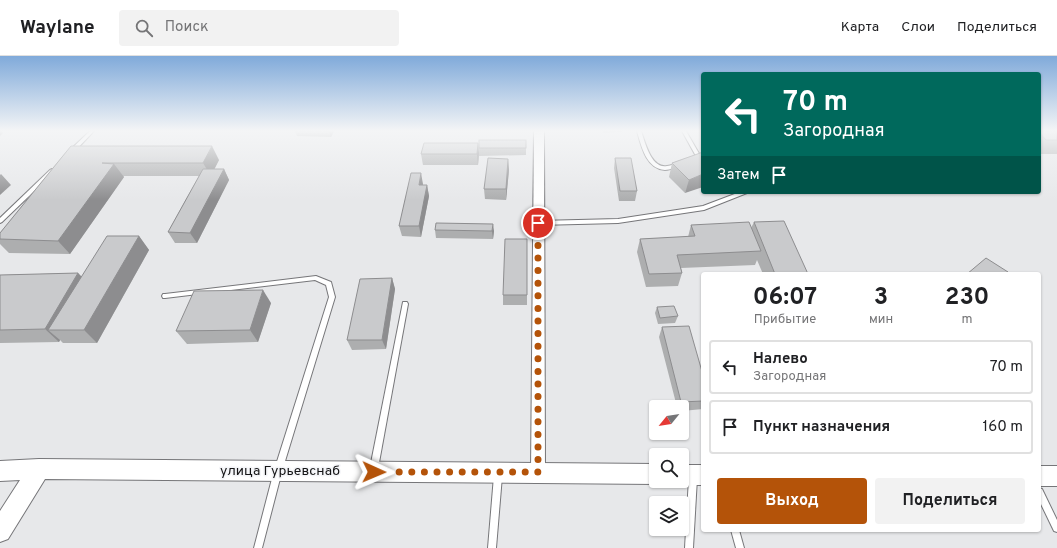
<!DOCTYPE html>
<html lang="ru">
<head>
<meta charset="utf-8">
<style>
	:root { --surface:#fff; --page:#f2f2f2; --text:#202124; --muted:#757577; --line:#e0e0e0; --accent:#b45309 }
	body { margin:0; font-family:Overpass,sans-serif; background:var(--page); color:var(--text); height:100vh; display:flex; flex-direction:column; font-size:15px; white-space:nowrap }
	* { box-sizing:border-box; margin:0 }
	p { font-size:13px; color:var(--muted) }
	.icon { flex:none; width:22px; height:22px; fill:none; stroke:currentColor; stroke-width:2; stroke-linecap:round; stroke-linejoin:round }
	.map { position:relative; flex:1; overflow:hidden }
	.sheet { position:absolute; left:701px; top:216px; width:340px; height:260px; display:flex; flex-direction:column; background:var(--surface); border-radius:4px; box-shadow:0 1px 3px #0004 }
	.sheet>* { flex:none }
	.hud { position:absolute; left:701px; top:16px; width:340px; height:122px; border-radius:4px; box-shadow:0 1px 3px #0004; background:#00695c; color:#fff; overflow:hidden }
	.needle { width:26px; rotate:240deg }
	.controls { position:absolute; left:649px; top:344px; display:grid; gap:8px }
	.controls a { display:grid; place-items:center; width:40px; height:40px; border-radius:4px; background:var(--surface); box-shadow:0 1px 3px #0004; font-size:20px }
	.pin { position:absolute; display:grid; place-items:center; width:34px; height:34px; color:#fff; margin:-17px; border:2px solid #fff; border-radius:50%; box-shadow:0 1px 4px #0007 }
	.me { position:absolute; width:44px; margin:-22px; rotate:91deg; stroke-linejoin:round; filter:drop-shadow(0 0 3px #0008) }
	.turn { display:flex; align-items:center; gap:14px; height:84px; padding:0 16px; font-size:18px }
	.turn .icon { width:52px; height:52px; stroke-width:2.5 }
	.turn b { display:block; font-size:28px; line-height:34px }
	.then { display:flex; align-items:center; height:38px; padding:0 16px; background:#0003; gap:8px; font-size:15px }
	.eta { display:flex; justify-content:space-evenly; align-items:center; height:68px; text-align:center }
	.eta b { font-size:24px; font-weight:700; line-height:28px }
	.cta { display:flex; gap:8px; margin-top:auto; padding:8px 16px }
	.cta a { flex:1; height:46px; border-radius:4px; background:var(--accent); color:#fff; font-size:16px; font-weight:700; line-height:46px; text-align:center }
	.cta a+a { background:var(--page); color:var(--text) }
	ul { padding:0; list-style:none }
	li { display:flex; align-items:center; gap:12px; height:54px; margin:0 8px 6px; padding:0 8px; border:2px solid var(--line); border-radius:4px }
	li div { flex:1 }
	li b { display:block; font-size:15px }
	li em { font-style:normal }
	header { display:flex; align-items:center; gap:24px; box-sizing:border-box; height:56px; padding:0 20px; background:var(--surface); border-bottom:1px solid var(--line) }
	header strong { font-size:19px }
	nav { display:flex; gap:22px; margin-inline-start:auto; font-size:14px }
	.search { width:280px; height:36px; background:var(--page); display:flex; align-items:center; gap:10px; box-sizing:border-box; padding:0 14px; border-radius:4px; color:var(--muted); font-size:15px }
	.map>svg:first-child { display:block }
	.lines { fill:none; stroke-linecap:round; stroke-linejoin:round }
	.lane-casing { stroke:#767679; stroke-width:2 }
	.street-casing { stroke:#767679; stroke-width:2 }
	.secondary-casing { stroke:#767679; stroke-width:2 }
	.lane { fill:#fff; fill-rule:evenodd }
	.street { fill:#fff; fill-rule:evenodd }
	.secondary { fill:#fff; fill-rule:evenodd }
	.wall { fill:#adaeaf }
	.shaded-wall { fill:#8d8d8f }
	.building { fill:#c9cacc; stroke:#8d8d8f }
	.route { stroke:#b45309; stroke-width:7; stroke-dasharray:0 12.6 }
	.labels { text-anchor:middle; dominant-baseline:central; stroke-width:3; stroke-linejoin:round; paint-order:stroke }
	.near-street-label { font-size:14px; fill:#151516; stroke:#f4f5f8 }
</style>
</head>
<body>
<header>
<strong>Waylane</strong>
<div class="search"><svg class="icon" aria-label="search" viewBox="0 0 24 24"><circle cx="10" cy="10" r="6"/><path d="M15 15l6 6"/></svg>Поиск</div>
<nav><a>Карта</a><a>Слои</a><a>Поделиться</a></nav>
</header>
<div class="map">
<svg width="1057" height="492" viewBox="0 0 1057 492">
	<rect width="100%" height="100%" fill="#e7e8ea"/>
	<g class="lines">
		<g class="lane-casing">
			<g id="lane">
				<polygon points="90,75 94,75 73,97 69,97 69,95"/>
				<path d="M 637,75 L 641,75 C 645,86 651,113 667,110 C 671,110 675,107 679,106 L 681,108 L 681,109 C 676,111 670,114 665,114 C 646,113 641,89 637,75 Z"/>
				<polygon points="682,75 686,75 701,101 701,102 697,102"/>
				<polygon points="52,113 54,114 54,116 2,166 0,167 0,162 50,114"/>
				<polygon points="740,136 748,136 747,137 704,154 618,167 538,169 535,167 538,165 618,163 703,150"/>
				<polygon points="316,220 331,226 335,241 282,415 262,492 254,492 274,415 329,241 326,229 315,224 165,242 163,242 162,240 163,238 165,238"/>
				<polygon points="403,246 407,246 408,248 378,412 377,415 374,416 371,415 370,412"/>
				<polygon points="498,416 501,417 502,420 496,492 488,492 494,420 495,417"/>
				<polygon points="693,418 696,419 697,422 693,492 685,492 689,422 690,419"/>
				<polygon points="1039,432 1042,433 1057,464 1057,476 1054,475 1039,444"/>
				<polygon points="731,474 739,474 744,492 736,492"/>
			</g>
		</g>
		<g class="street-casing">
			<polygon id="street" points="534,75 544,75 545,416 543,421 538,423 533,421 531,416"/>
		</g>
		<g class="secondary-casing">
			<g id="secondary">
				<polygon points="39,403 656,408 656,425 663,425 656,428 45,423 8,483 0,486 0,455 20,424 0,425 0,405"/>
				<polygon points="682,409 703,409 703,429 682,429 675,426 674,425 682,425"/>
				<rect x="1039" y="410" width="18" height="20"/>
			</g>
		</g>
		<use href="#lane" class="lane"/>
		<use href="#street" class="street"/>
		<use href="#secondary" class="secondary"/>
	</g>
	<g class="wall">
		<polygon points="295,75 334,75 331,81 297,80"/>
		<polygon points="603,75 623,75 622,76 603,77"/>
		<rect x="1039" y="75" width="18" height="23"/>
		<polygon points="526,84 526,99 479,100 479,92"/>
		<polygon points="478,87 479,97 478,109 423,109 421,98"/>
		<polygon points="71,90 219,104 214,113 224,113 229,124 197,187 175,187 168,176 199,120 123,120 124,121 70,198 9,197 0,188 0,177"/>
		<polygon points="703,96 685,137 669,121 672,107"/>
		<polygon points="615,102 637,135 635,145 619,145 614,112"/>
		<polygon points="508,103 509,114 506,144 485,143 484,133"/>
		<polygon points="423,128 423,129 427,129 429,140 421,181 402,180 399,170"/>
		<polygon points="754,166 808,218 763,218 757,204 755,209 681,212 682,217 678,230 646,231 637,196 640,183 688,181 691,169 751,172"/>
		<polygon points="435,174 494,175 493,183 436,182"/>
		<polygon points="139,180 149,194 97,287 63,287 60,284 59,286 0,287 0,219 78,217 82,221"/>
		<polygon points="527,183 527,249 503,249 503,239"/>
		<polygon points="392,222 395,233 386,293 352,294 347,284"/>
		<polygon points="271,247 258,286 187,288 176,275"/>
		<polygon points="657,251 678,260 675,267 658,268 655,257"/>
		<polygon points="662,271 703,319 703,353 682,355 682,351 677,351 659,281"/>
	</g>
	<g class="shaded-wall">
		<polygon points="0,75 1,75 3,77 0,80"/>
		<polygon points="329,75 334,75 331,81"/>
		<polygon points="478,87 479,97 478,109 477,98"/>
		<polygon points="212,90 219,104 211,120 203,107"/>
		<polygon points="508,103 509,114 506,144 506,133"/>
		<polygon points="114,108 124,121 70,198 58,185"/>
		<polygon points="224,113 229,124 197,187 190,177"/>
		<polygon points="421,117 423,128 421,139 419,129"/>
		<polygon points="1,118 11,129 0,139 0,119"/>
		<polygon points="703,118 703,131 685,137 689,124"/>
		<polygon points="427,129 429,140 421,181 419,170"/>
		<polygon points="493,168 494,175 493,183 492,175"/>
		<polygon points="139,180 149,194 97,287 84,274"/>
		<polygon points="78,217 90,230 48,274 60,284 59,286 45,273"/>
		<polygon points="392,222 395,233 386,293 382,284"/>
		<polygon points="263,234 271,247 258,286 250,274"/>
	</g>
	<g class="building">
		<polygon points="1039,75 1057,75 1057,84 1046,84 1039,76"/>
		<rect x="479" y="84" width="47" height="8"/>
		<polygon points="424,87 478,87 477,98 421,98"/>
		<polygon points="71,90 212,90 203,107 102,107 114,108 58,185 0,183 0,177"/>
		<polygon points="703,96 703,118 689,124 672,107"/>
		<polygon points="488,102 508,103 506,133 484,133"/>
		<polygon points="615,102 631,102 637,135 620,135"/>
		<polygon points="203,113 224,113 190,177 168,176"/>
		<polygon points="411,117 421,117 419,129 427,129 419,170 399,170"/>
		<polygon points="784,165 808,218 775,218 754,166"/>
		<polygon points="749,166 761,195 677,199 682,217 649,218 640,183 695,180 691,169"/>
		<polygon points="436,167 493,168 492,175 435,174"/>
		<polygon points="107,180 139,180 84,274 48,274"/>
		<polygon points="505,183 527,183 527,239 503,239"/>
		<polygon points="986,202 1008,216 1005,218 967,218"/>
		<polygon points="78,217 45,273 0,274 0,219"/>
		<polygon points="392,222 382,284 347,284 360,223"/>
		<polygon points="263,234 250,274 176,275 194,235"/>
		<polygon points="674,250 678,260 660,262 657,251"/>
		<polygon points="689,270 703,319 703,345 681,346 662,271"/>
	</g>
	<linearGradient id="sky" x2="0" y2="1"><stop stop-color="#80aada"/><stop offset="0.52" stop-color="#f4f5f6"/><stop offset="1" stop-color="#f4f5f6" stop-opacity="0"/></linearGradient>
	<rect width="1057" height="144" fill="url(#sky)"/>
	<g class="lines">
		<polyline class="route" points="374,416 538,416 538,167"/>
	</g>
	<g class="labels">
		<g class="near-street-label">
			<text x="280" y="415">улица Гурьевснаб</text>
		</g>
	</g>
</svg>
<div class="controls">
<a><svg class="needle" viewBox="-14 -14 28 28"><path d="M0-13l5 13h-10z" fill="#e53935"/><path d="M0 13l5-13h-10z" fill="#757577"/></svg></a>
<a><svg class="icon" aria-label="search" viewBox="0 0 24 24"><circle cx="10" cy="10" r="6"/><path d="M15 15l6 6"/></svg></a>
<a><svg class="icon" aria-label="layers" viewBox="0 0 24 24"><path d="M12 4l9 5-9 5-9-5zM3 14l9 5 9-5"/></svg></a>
</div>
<div class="pin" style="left:538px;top:167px;background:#d93025"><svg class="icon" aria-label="arrive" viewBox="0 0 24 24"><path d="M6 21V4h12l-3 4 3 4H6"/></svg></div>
<svg class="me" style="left:374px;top:416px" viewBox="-20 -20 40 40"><path d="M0-17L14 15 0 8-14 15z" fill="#b45309" stroke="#fff" stroke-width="4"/></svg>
<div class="hud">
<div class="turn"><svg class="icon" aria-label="left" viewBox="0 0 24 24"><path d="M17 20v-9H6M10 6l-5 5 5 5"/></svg><div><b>70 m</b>Загородная</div></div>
<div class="then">Затем<svg class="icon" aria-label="arrive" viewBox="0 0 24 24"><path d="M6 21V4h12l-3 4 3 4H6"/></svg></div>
</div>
<section class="sheet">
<div class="eta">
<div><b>06:07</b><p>Прибытие</p></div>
<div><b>3</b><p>мин</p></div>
<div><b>230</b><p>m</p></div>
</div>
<ul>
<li><svg class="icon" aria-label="left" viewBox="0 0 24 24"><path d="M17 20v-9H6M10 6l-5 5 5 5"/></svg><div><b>Налево</b><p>Загородная</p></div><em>70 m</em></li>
<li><svg class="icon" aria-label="arrive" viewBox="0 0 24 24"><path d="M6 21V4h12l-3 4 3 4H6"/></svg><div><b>Пункт назначения</b></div><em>160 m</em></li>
</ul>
<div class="cta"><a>Выход</a><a>Поделиться</a></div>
</section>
</div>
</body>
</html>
